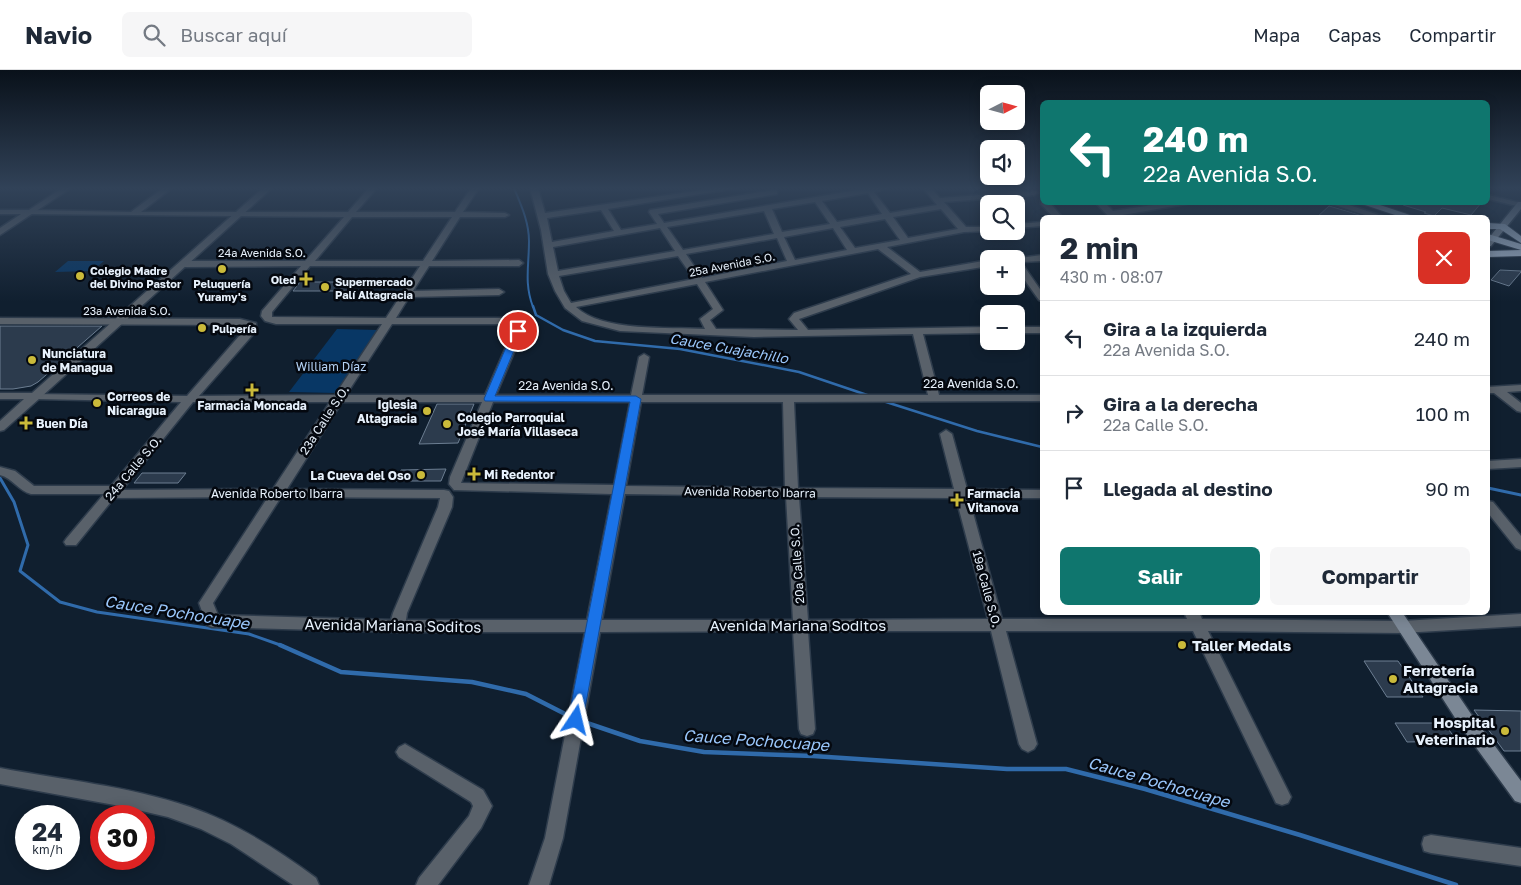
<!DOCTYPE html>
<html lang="es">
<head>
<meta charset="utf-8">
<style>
	:root { --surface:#fff; --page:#f6f6f7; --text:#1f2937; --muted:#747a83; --line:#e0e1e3; --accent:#0f766e }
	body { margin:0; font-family:"Golos Text",sans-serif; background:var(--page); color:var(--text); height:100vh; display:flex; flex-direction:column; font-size:19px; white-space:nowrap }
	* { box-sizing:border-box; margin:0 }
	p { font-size:16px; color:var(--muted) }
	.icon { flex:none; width:28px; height:28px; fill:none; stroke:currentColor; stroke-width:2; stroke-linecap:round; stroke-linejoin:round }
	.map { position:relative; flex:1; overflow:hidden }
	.details { position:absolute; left:1040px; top:145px; width:450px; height:400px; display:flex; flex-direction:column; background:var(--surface); border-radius:8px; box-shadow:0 2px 12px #0003 }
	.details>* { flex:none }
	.top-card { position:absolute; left:1040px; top:30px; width:450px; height:105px; border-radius:8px; box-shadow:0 2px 12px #0003; background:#0f766e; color:#fff; overflow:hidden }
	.needle { width:32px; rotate:84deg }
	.buttons { position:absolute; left:980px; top:15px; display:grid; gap:10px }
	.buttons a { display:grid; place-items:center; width:45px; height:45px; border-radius:8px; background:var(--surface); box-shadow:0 2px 12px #0003; font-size:25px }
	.speed { position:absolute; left:15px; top:735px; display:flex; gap:10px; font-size:25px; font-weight:700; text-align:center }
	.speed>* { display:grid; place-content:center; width:65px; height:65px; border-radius:50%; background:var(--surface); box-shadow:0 2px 12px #0003; line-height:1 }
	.speed small { font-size:12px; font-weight:400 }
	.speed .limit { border:8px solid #d22; background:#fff; color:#111 }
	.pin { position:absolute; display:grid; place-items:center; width:42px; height:42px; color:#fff; margin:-21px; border:2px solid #fff; border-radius:50%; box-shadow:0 1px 5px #0007 }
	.me { position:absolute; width:55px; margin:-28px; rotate:10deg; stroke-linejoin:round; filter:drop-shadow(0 0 4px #0008) }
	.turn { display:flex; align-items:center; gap:18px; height:105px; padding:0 20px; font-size:22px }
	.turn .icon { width:65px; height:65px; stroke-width:2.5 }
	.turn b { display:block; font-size:35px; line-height:42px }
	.round { display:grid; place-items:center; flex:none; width:52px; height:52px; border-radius:8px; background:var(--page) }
	.summary { display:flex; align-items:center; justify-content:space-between; height:85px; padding:0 20px }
	h1 { font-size:30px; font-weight:700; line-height:38px }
	.button { display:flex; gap:10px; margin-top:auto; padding:10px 20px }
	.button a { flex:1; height:58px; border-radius:8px; background:var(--accent); color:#fff; font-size:20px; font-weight:700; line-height:58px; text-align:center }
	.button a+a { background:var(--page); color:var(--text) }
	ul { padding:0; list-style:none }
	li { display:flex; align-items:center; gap:15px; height:75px; padding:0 20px; border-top:1px solid var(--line) }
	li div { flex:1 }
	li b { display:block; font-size:19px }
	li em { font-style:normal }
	header { display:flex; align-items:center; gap:30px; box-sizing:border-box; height:70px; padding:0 25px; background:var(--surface); border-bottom:1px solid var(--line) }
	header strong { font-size:24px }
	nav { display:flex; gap:28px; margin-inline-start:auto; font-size:18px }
	.search { width:350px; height:45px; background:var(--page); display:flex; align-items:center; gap:12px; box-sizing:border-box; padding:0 18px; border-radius:8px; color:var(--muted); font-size:19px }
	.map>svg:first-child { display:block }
	.green { fill:#083765 }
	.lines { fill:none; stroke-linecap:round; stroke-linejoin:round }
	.stream-far3 { stroke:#306bab; stroke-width:2 }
	.stream-far2 { stroke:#306bab; stroke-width:2.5 }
	.stream-far1 { stroke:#306bab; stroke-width:3 }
	.stream { stroke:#306bab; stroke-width:4.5 }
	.building { fill:#2c3b4d; stroke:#6c7e92 }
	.minor-casing { stroke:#2e3c4c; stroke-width:3 }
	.tertiary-casing { stroke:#2e3c4c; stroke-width:3 }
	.secondary-casing { stroke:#2e3c4c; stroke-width:3 }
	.trunk-casing { stroke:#2e3c4c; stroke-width:2 }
	.minor { fill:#59616a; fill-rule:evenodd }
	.tertiary { fill:#59616a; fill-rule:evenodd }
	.secondary { fill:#7b8795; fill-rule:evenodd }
	.trunk { fill:#a1b2c6; fill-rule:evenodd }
	.route { fill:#1a73e8; stroke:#114b97 }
	.poi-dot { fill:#caba3a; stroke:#04080f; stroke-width:2 }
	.labels { text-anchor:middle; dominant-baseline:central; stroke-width:5; stroke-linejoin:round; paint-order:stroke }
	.far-street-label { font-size:11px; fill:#e7f1fc; stroke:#04080f }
	.far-poi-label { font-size:11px; font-weight:bold; fill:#e7f1fc; stroke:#04080f; text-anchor:start }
	.poi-label { font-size:12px; font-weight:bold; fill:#e7f1fc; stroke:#04080f; text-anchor:start }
	.park-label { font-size:12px; fill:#b4d2f5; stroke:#04080f }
	.street-label { font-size:12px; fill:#e7f1fc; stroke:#04080f }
	.water-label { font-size:14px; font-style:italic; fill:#9ac7fc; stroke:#04080f }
	.near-street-label { font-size:15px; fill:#e7f1fc; stroke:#04080f }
	.near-poi-label { font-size:15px; font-weight:bold; fill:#e7f1fc; stroke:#04080f; text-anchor:start }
	.near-water-label { font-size:16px; font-style:italic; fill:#9ac7fc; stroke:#04080f }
</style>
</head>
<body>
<header>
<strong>Navio</strong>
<div class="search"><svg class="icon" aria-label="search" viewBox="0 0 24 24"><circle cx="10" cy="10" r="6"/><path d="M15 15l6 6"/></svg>Buscar aquí</div>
<nav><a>Mapa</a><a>Capas</a><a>Compartir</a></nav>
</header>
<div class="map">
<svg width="1521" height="815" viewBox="0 0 1521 815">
	<rect width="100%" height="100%" fill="#101f2f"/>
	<g class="green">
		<polygon points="68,191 104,191 92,201 55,202"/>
		<polygon points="337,259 378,260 335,323 289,322"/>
	</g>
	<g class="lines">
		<path class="stream-far3" d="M 514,118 C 521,135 529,152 529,171 C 529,196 524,213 533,237"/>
		<g class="stream-far2">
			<polyline points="533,236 536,245 563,260 595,271 680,279 799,302 870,326"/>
			<polyline points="883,331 977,361 1042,377"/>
		</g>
		<g class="stream-far1">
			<polyline points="0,408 14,432 28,475 20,501 60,532 97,542 249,564 283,576"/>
			<polyline points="1488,418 1521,425"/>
		</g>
		<g class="stream">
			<polyline points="280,575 341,602 472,612 526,624 573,648"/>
			<polyline points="581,651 640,671 704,682 813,686 1007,699 1066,699 1145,719 1300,765 1456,815"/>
		</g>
	</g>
	<g class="building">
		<polygon points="1404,132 1482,132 1471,145 1442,138 1434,146 1424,143 1426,142 1403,135"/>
		<polygon points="1329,136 1360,145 1359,148 1316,148"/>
		<polygon points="1500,200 1521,201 1521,202 1509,216 1491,210"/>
		<polygon points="300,212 356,212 350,221 293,221"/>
		<polygon points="0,256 102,256 38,312 31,316 13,319 0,319"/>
		<polygon points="437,334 474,334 458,373 419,374"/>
		<polygon points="446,399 441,411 396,411 401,400"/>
		<polygon points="142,403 186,403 178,413 134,413"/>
		<polygon points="1364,591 1398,591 1423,627 1387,627"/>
		<polygon points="1474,640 1521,641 1521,681 1504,681"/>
		<polygon points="1395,653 1444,653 1457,671 1407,672"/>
	</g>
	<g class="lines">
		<g class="minor-casing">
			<g id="minor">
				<path d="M 163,118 L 172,118 L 141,142 L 348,142 L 369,118 L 377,118 L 356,142 L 455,142 L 471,118 L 479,118 L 463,142 L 505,143 L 509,145 L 505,147 L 460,147 L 432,191 L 519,190 L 523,193 L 519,196 L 429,196 L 413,221 L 499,219 L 504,222 L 499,225 L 409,227 L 396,248 L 506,248 L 518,251 L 523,257 L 523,261 L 496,325 L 631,325 L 639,287 L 644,284 L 649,287 L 642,325 L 928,325 L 913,264 L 754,267 L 620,261 L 582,251 L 565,238 L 555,221 L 548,204 L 541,160 L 530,118 L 538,118 L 545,143 L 716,118 L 737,118 L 608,139 L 621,160 L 657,154 L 649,142 L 650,140 L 774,120 L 777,120 L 777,124 L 658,144 L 664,153 L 869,118 L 888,118 L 874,122 L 890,143 L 937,135 L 923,118 L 931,118 L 940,128 L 1037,121 L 1038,123 L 1034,125 L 944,132 L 966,157 L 989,157 L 990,161 L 964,162 L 887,177 L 920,202 L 989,190 L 989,196 L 920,207 L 799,249 L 808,260 L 989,257 L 989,263 L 923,264 L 939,325 L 1042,325 L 1042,331 L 794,332 L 798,418 L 954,419 L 940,364 L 946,360 L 952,364 L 967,419 L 1042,420 L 1042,428 L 969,428 L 1002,549 L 1187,549 L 1184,542 L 1199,542 L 1202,549 L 1402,551 L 1407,553 L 1410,557 L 1407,561 L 1402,563 L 1208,561 L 1291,727 L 1288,733 L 1282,735 L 1276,733 L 1193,561 L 1006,561 L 1037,674 L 1034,679 L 1028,682 L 1022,679 L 1019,674 L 991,561 L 808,561 L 815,659 L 813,664 L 807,666 L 801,664 L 799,659 L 793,561 L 600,562 L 563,768 L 549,815 L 529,815 L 545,768 L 585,562 L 398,562 L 212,557 L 207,555 L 199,533 L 268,427 L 114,428 L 76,475 L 66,475 L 64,472 L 66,469 L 104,424 L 31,424 C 19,421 12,408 0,405 L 0,397 L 15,401 L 34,416 L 111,416 L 181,332 L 36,329 L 32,328 L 30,326 L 32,324 L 187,326 L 247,257 L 240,255 L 0,254 L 0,248 L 240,249 L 256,253 L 256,261 L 199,326 L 335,325 L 382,254 L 276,254 L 265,251 L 261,246 L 262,241 L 301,196 L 185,197 L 181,194 L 185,191 L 305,191 L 344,147 L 30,144 L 26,142 L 30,140 L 131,142 ZM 868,123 L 882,144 L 837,152 L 822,131 ZM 815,132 L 830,154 L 782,162 L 772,139 ZM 941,139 L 958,159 L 908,168 L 893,147 ZM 601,140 L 614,161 L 552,172 L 547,148 ZM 764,141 L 774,164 L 683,180 L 667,157 ZM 352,147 L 452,147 L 423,191 L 315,191 ZM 885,149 L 900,170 L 855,178 L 840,157 ZM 660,158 L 675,181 L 558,201 L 553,177 ZM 833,158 L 847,180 L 795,190 L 784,167 ZM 777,168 L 787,191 L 702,208 L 686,184 ZM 878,179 L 911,204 L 794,243 L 789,249 L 798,260 L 716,259 L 710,250 L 723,240 L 705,212 ZM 678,186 L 694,209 L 571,233 L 564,221 L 559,206 ZM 310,196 L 420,196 L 386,248 L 272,247 L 272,242 ZM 697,214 L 713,239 L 700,249 L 705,259 C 670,257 602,262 576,237 ZM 392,254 L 506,254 L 512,255 L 513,261 L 485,325 L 346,325 ZM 193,332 L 330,332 L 273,419 L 122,420 ZM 342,332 L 482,332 L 450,407 L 449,414 L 454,420 L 612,424 L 587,550 L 406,550 L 407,543 L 452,437 L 453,427 L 449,421 L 444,420 L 287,419 ZM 493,332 L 630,332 L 614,415 L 461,413 ZM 641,332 L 783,332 L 785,418 L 626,416 ZM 625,424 L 786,426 L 793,550 L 602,550 ZM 281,427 L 440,428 L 438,437 L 393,543 L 391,550 L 218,545 L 213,533 ZM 799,427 L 956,428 L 988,549 L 808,550 Z"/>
				<polygon points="1488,125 1521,133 1521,137 1488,129"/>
				<polygon points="1041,130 1042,132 1049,132 1063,148 1054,148 1041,134"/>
				<polygon points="1095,132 1104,132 1113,141 1173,132 1197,132 1117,146 1119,148 1110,148"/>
				<polygon points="1326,132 1340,132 1388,148 1374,148"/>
				<polygon points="1042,152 1042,156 1016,158 1016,154"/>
				<polygon points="1042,185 1042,191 1021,192 1042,222 1042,231 1039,230 1016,198 1016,189 1012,189"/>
				<rect x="1016" y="257" width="26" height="6"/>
				<polygon points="1521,315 1521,321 1507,322 1521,333 1521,342 1517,341 1494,323 1488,323 1488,317"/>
				<polygon points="1521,389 1521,397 1488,399 1488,391"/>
				<polygon points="1488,431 1493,432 1521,466 1521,480 1516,478 1488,443"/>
				<polygon points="405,674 483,720 492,736 481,758 438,815 416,815 419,808 469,746 473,736 471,732 399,687 396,682 399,677"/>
				<path d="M 0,698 C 63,710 129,716 190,737 C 236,753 277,779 316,808 L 319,815 L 293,815 L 231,774 L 201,759 L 168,747 L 120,736 L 0,714 Z"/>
				<polygon points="1431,765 1521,778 1521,796 1431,783 1424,781 1422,774 1424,767"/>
			</g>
		</g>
		<g class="tertiary-casing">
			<g id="tertiary">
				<polygon points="62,118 71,118 0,165 0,158 21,144 0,144 0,140 29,140"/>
				<polygon points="263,118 272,118 40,328 4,360 0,361 0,351 24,329 0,329 0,323 32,323"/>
				<polygon points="1521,544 1521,556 1402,563 1397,561 1394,557 1397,553 1402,551"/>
			</g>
		</g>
		<g class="secondary-casing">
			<g id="secondary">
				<polygon points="1518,132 1521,132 1521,139 1491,176 1488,176 1488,169"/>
				<polygon points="1387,542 1402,542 1471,644 1521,711 1521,733 1515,731 1459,654"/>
			</g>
		</g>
		<g class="trunk-casing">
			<g id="trunk">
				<polygon points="1356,132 1371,132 1419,148 1404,148"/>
				<polygon points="1488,153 1505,154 1521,166 1521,173 1500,159 1488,159"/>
				<polygon points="1488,164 1521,174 1521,180 1488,170"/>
				<polygon points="1521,180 1521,186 1488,187 1488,181"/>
			</g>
		</g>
		<use href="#minor" class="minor"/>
		<use href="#tertiary" class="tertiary"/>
		<use href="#secondary" class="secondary"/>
		<use href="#trunk" class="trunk"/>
	</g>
	<linearGradient id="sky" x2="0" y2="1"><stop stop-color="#09111a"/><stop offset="0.51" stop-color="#314258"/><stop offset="1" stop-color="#314258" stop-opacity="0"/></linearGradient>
	<rect width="1521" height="232" fill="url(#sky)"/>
	<polygon class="route" points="518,258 522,261 495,326 636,326 641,329 583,650 581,654 576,656 570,654 568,650 630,332 485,331 484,329 513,261"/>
	<g class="poi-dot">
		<circle cx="222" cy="199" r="5"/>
		<circle cx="80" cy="206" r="5"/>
		<path d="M303.5 201.5h5v5h5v5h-5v5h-5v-5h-5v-5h5z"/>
		<circle cx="325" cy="217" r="5"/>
		<circle cx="202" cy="258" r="5"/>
		<circle cx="32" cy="290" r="5"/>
		<path d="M249.5 312.5h5v5h5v5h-5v5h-5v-5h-5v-5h5z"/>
		<circle cx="97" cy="333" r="5"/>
		<circle cx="427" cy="341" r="5"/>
		<path d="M23.5 345.5h5v5h5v5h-5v5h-5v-5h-5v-5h5z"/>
		<circle cx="447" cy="354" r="5"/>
		<path d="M471.5 396.5h5v5h5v5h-5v5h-5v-5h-5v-5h5z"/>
		<circle cx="421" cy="405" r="5"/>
		<path d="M954.5 422.5h5v5h5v5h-5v5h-5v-5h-5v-5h5z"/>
		<circle cx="1182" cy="575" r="5"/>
		<circle cx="1393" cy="609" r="5"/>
		<circle cx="1505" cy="661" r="5"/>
	</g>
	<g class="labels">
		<g class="far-street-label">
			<text x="262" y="182">24a Avenida S.O.</text>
			<text transform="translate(732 194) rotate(-11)">25a Avenida S.O.</text>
			<text x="127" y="240">23a Avenida S.O.</text>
		</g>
		<g class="far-poi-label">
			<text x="90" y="200">Colegio Madre<tspan x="90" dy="13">del Divino Pastor</tspan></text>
			<text x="296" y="209" text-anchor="end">Oled</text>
			<text x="335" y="211">Supermercado<tspan x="335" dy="13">Palí Altagracia</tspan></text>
			<text x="222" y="213" text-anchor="middle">Peluquería<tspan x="222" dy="13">Yuramy's</tspan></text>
			<text x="212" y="258">Pulpería</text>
		</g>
		<g class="poi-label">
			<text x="42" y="283">Nunciatura<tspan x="42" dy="14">de Managua</tspan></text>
			<text x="107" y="326">Correos de<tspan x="107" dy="14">Nicaragua</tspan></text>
			<text x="417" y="334" text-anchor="end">Iglesia<tspan x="417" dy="14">Altagracia</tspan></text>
			<text x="252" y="335" text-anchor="middle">Farmacia Moncada</text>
			<text x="457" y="347">Colegio Parroquial<tspan x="457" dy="14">José María Villaseca</tspan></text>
			<text x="36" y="353">Buen Día</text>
			<text x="484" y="404">Mi Redentor</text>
			<text x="411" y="405" text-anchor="end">La Cueva del Oso</text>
			<text x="967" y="423">Farmacia<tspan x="967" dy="14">Vitanova</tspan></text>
		</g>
		<g class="park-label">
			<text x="331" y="296">William Díaz</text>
		</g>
		<g class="street-label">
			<text x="971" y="313">22a Avenida S.O.</text>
			<text x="566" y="315">22a Avenida S.O.</text>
			<text transform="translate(324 350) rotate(-57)">23a Calle S.O.</text>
			<text transform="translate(133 398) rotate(-50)">24a Calle S.O.</text>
			<text transform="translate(750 422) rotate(1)">Avenida Roberto Ibarra</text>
			<text x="277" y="423">Avenida Roberto Ibarra</text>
			<text transform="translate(797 494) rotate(-94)">20a Calle S.O.</text>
			<text transform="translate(987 519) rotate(75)">19a Calle S.O.</text>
		</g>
		<g class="water-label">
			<text transform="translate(729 278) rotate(10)">Cauce Cuajachillo</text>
		</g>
		<g class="near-street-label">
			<text transform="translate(393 555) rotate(1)">Avenida Mariana Soditos</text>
			<text x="798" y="555">Avenida Mariana Soditos</text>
		</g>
		<g class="near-poi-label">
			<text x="1192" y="575">Taller Medals</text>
			<text x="1403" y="600">Ferretería<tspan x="1403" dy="17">Altagracia</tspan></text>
			<text x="1495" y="652" text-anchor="end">Hospital<tspan x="1495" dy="17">Veterinario</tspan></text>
		</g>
		<g class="near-water-label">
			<text transform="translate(177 542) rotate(9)">Cauce Pochocuape</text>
			<text transform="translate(756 670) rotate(4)">Cauce Pochocuape</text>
			<text transform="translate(1159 712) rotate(16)">Cauce Pochocuape</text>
		</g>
	</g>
</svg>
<div class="buttons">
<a><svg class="needle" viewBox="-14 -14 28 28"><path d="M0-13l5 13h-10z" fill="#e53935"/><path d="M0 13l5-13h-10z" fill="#747a83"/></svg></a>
<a><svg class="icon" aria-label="sound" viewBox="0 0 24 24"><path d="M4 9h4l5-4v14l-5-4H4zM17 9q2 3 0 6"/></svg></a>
<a><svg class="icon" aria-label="search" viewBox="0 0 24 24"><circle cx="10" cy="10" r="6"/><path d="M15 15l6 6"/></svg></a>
<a>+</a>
<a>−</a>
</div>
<div class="speed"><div>24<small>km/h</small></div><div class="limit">30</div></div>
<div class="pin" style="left:518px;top:261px;background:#d93025"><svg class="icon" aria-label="arrive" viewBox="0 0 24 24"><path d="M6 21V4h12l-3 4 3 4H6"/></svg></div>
<svg class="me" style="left:576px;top:650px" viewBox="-20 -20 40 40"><path d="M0-17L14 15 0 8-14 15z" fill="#1a73e8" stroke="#fff" stroke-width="4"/></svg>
<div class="top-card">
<div class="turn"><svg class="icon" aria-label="left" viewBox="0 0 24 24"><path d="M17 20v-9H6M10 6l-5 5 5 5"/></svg><div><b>240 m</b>22a Avenida S.O.</div></div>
</div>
<section class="details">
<div class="summary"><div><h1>2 min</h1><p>430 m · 08:07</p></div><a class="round" style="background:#d93025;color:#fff"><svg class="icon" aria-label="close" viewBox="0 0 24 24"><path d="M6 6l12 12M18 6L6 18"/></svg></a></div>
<ul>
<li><svg class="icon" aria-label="left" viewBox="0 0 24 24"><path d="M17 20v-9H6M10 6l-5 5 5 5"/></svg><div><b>Gira a la izquierda</b><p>22a Avenida S.O.</p></div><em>240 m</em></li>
<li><svg class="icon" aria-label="right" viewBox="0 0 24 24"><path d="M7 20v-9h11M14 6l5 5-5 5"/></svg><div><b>Gira a la derecha</b><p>22a Calle S.O.</p></div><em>100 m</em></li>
<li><svg class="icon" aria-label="arrive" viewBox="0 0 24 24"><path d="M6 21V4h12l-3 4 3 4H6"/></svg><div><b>Llegada al destino</b></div><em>90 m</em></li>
</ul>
<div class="button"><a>Salir</a><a>Compartir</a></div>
</section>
</div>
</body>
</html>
